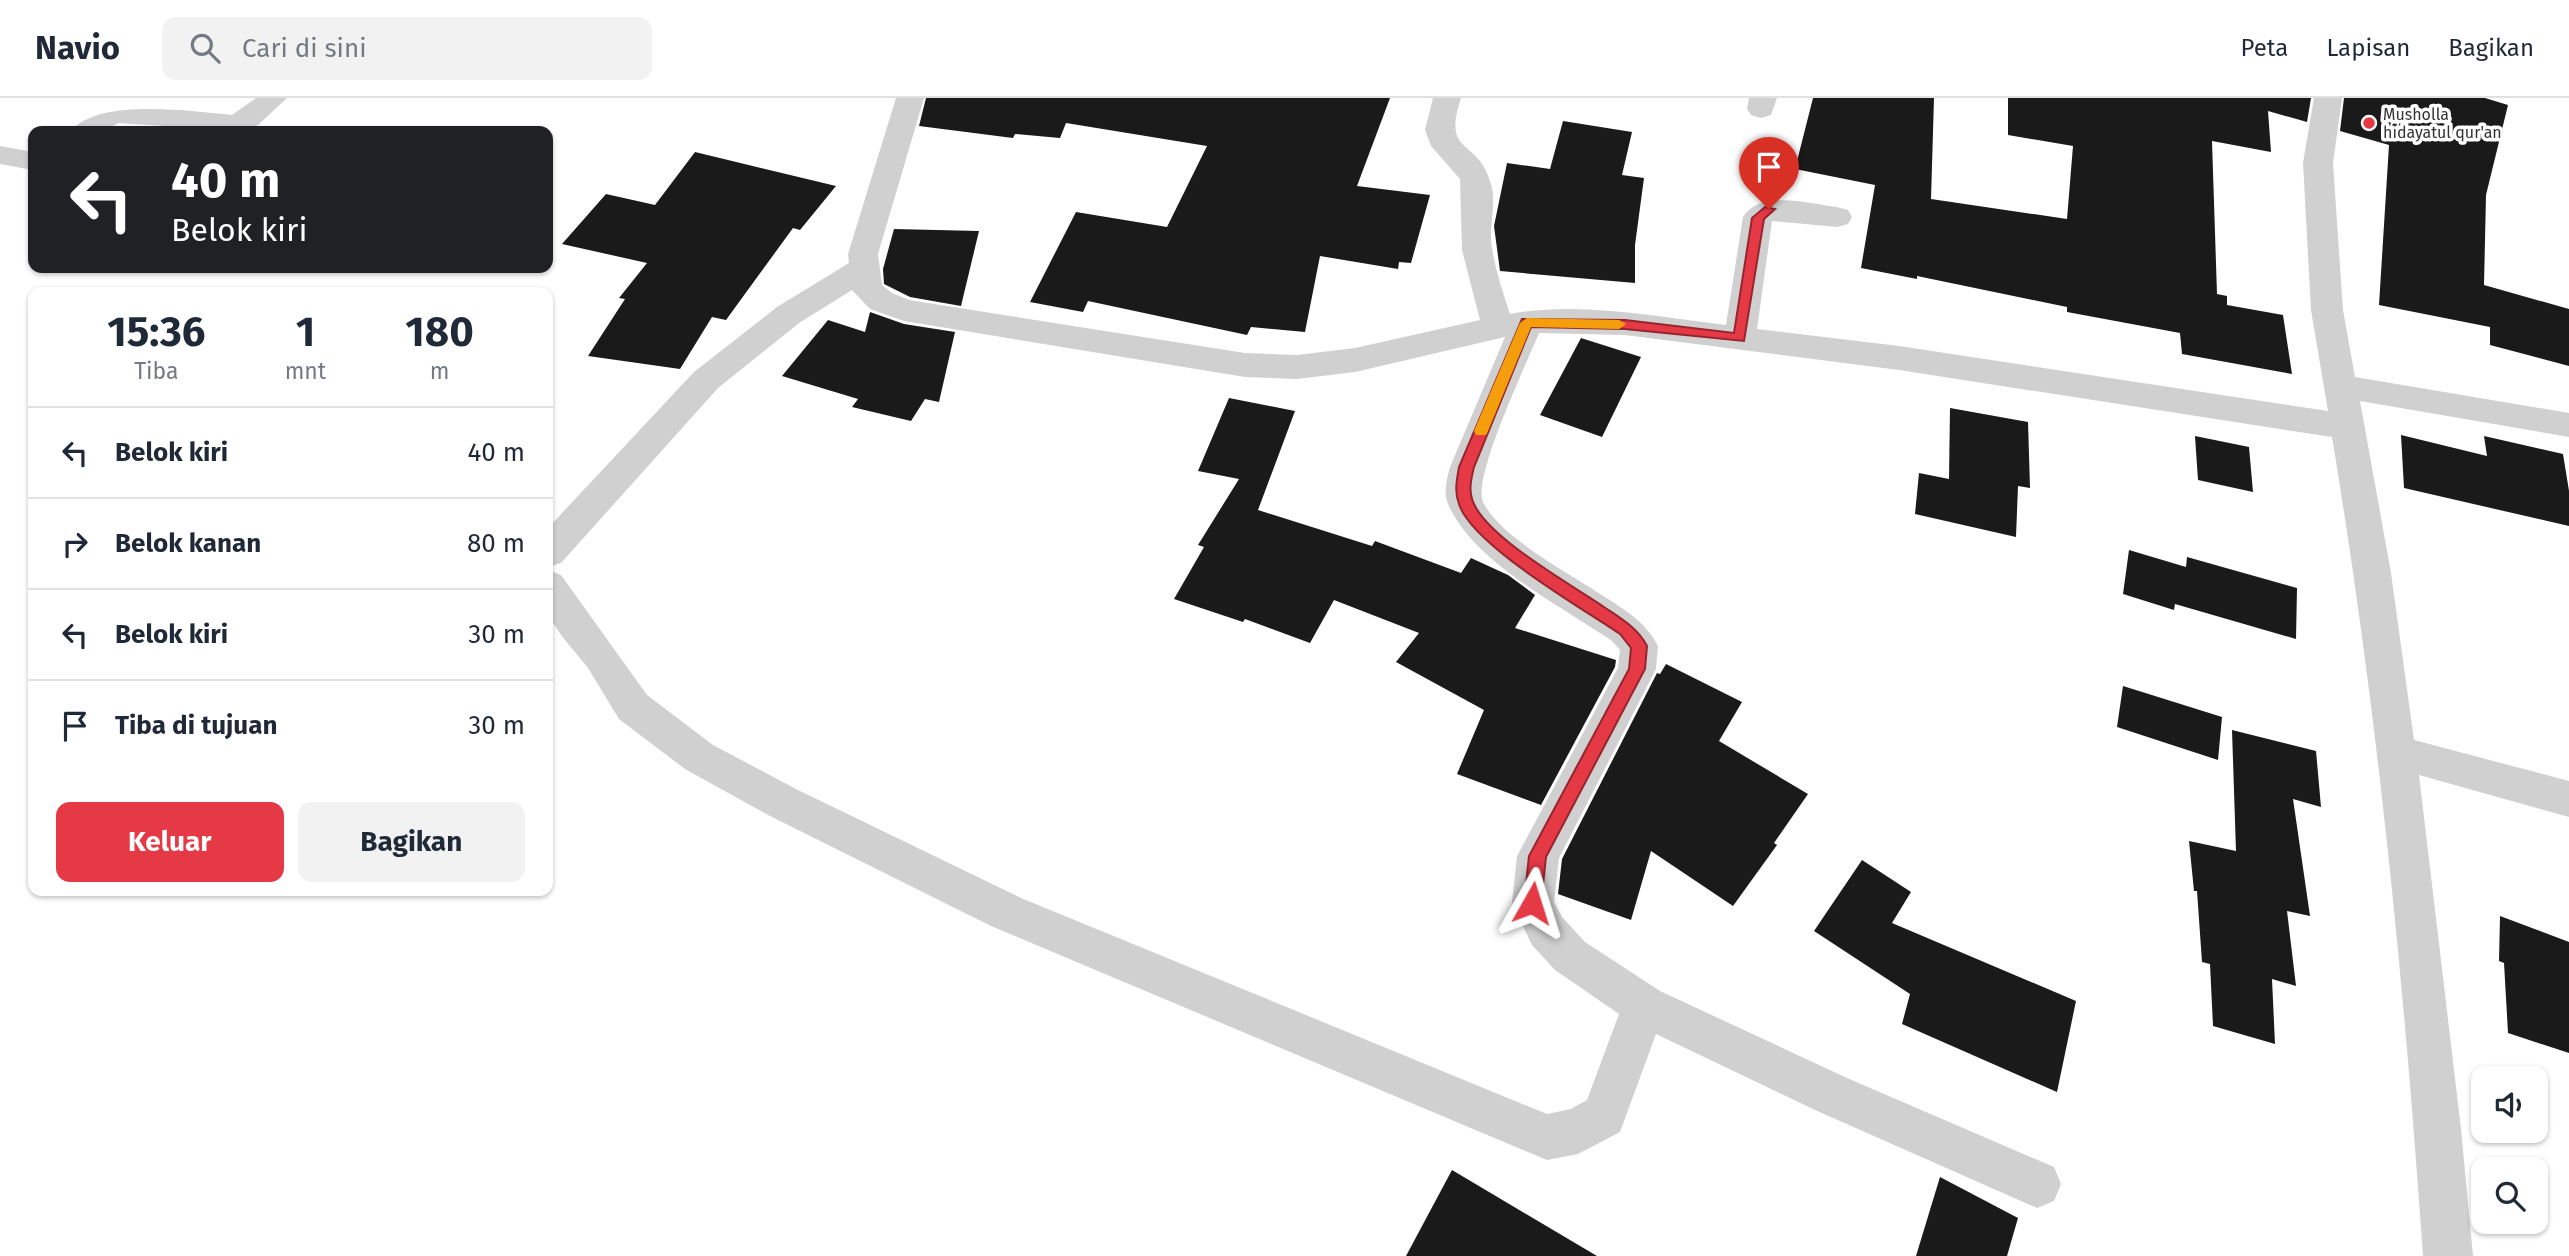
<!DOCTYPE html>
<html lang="id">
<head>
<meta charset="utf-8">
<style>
	:root { --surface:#fff; --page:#f2f2f3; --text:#1f2937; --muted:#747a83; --line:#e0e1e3; --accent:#e63946 }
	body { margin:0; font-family:"Fira Sans",sans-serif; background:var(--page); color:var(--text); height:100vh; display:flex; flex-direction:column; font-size:26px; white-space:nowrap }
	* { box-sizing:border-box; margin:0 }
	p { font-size:23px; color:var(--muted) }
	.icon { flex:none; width:38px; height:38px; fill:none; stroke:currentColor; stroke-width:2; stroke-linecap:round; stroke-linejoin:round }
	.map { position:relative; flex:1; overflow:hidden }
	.panel { position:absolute; left:28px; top:189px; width:525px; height:609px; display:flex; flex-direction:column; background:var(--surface); border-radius:14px; box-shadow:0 2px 5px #0004 }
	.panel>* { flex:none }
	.guide { position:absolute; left:28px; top:28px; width:525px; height:147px; border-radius:14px; box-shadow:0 2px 5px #0004; background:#202124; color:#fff; overflow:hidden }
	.tools { position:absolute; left:2471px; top:968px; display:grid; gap:14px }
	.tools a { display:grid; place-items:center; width:77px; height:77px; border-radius:14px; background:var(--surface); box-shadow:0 2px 5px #0004; font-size:35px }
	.pin { position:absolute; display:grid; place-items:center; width:60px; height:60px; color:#fff; margin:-72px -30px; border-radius:50% 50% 50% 0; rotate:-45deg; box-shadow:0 0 7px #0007 }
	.pin .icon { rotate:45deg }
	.me { position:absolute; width:77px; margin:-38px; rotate:6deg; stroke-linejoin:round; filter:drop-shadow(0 0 5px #0008) }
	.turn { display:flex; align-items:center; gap:24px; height:147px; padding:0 28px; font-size:32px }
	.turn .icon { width:91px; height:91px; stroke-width:2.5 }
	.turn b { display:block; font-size:49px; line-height:60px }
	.eta { display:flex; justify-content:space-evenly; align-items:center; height:119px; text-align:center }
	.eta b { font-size:42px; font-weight:700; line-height:49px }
	.action { display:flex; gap:14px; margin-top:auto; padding:14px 28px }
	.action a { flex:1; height:80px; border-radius:14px; background:var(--accent); color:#fff; font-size:28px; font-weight:700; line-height:80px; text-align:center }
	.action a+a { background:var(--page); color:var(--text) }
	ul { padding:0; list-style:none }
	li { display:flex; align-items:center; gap:21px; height:91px; padding:0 28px; border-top:2px solid var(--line) }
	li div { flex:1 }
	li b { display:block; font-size:26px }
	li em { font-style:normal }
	header { display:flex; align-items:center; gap:42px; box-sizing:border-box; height:98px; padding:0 35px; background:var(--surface); border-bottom:2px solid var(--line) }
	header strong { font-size:33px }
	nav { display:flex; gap:38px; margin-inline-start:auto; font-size:24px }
	.search { width:490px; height:63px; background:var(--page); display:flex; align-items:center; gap:18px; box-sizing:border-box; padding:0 24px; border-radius:14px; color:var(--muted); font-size:26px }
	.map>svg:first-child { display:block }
	.building { fill:#1a1a1a }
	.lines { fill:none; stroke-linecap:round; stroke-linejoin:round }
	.street { fill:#d0d0d0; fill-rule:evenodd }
	.route { fill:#e63946; stroke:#96252e; stroke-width:2 }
	.slow { fill:#f59e0b }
	.poi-dot { fill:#e63946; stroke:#fff; stroke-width:2.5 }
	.labels { text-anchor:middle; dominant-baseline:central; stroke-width:7; stroke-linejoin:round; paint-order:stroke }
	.far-poi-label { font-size:16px; fill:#333; stroke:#fff; text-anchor:start }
</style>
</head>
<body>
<header>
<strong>Navio</strong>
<div class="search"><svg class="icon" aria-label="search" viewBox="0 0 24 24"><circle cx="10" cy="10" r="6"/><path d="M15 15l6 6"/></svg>Cari di sini</div>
<nav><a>Peta</a><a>Lapisan</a><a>Bagikan</a></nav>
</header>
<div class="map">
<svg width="2569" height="1158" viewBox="0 0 2569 1158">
	<rect width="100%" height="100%" fill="#fff"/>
	<g class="building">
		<polygon points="926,0 1390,0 1357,88 1430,97 1411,165 1399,164 1398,171 1320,158 1305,234 1251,229 1247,237 1088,203 1083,214 1030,204 1076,114 1167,129 1207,48 1066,25 1060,40 1015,36 1013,40 919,28"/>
		<polygon points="1813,0 1934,0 1931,101 2067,121 2073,48 2008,37 2008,0 2311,0 2307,24 2268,13 2271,54 2212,43 2217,196 2227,198 2227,207 2283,217 2292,276 2182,256 2180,235 2067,214 2067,209 1917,178 1917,181 1861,170 1875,87 1795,71"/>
		<polygon points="2344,0 2485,0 2508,7 2486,97 2484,187 2569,211 2569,268 2490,247 2490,229 2379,207 2389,47 2340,33"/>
		<polygon points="1563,23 1632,34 1622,77 1644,80 1635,147 1635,185 1500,173 1494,128 1507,65 1550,71"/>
		<polygon points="695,54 836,88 800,132 793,130 726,222 712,219 680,271 588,258 625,201 619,200 647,165 562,146 606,96 655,107"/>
		<polygon points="894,131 979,133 961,208 910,199 884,186 883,171"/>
		<polygon points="870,214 904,226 955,234 939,304 925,301 911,323 852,309 858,301 782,278 828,222 865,234"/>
		<polygon points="1581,240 1641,259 1602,339 1540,317"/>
		<polygon points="1229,300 1295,313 1258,412 1372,448 1375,443 1461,475 1471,460 1508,477 1535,497 1515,530 1616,562 1615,569 1541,707 1457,676 1484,612 1396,564 1419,535 1334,502 1310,545 1245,521 1243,524 1174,501 1204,449 1198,447 1239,381 1198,373"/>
		<polygon points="1950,310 2028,324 2030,390 2018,388 2016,439 1915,416 1919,375 1949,381"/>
		<polygon points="2401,337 2487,358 2484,338 2563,356 2569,393 2569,428 2404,390"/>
		<polygon points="2195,338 2249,349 2253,394 2198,382"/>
		<polygon points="2129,452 2186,469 2187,459 2297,490 2296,541 2175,506 2174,512 2123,496"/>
		<polygon points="1666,566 1742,604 1719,643 1808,696 1774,745 1777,747 1733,808 1651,753 1631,822 1558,796 1562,761 1657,575 1660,576"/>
		<polygon points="2123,588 2222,619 2218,662 2117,629"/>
		<polygon points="2232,632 2316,653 2321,709 2293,701 2310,818 2287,813 2296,888 2272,881 2275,946 2213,928 2210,866 2202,864 2197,793 2194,793 2189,743 2236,753"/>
		<polygon points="1862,762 1911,794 1892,825 2076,903 2057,994 1902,926 1910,896 1814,833"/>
		<polygon points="2500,818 2569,844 2569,955 2508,935 2504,865 2499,863"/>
		<polygon points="1452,1072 1597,1158 1406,1158"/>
		<polygon points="1940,1079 2018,1120 2007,1158 1916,1158"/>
	</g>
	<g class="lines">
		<g class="street">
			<path d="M 256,0 L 287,0 L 258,27 L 240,33 L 119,25 L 102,33 L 71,33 C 99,0 188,13 232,17 Z"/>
			<path d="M 896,0 L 924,0 L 878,156 L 882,187 L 892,195 L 909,202 L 1245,255 L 1297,257 L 1355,250 L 1480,222 L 1462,152 L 1460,81 L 1431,48 L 1425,32 L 1433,0 L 1461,0 C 1442,58 1476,39 1490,83 C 1497,102 1490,123 1491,143 C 1494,168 1502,192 1510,216 C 1580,203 1656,219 1726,227 L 1743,119 C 1761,91 1809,106 1837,109 L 1848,112 L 1852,119 L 1848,126 L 1837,129 L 1772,123 L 1757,231 L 1899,248 L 2328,313 L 2311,212 L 2303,65 L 2314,0 L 2342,0 L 2333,65 L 2343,212 L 2355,279 L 2569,315 L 2569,339 L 2360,303 L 2391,475 L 2414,642 L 2569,683 L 2569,719 L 2419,677 L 2461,1031 L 2473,1158 L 2423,1158 C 2404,884 2377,609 2332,339 L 1899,272 L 1625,237 L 1539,235 C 1527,265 1472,379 1483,404 C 1499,437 1561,471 1591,490 C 1616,507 1644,520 1658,548 L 1656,571 L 1559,760 L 1554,804 L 1562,819 L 1585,844 L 1660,893 L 1847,980 L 2054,1069 L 2061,1086 L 2054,1103 L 2037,1110 L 1815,1012 L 1656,936 L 1620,1034 L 1578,1056 L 1547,1062 L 991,828 L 770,718 L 685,671 L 619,621 L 588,570 L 561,537 L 548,517 L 548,472 L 561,477 L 647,597 L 713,647 L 798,692 L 1021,800 L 1547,1016 L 1571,1011 L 1587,1002 L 1619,916 L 1555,872 L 1532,847 L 1512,805 L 1517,758 L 1618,570 L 1620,552 L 1612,543 C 1561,508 1473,464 1448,406 C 1443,394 1447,381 1450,369 L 1505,239 L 1355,274 L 1297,281 L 1245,279 L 904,223 L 870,211 L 852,192 L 799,225 L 718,290 L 561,465 L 548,469 L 548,430 L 694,274 L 777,209 L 849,165 L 848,156 Z"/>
			<polygon points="1749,0 1777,0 1771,17 1761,20 1751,17 1747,11"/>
			<polygon points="0,48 33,54 33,72 0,66"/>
		</g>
	</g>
	<path class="route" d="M 1765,109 L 1775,111 L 1764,121 L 1744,243 L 1625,231 L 1531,229 L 1474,369 C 1471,381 1468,394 1474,406 C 1490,441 1570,486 1604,509 C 1620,520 1638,530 1647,548 L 1645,571 L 1546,759 L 1541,805 L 1539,811 L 1532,813 L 1526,811 L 1524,805 L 1529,758 L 1629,571 L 1631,550 L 1620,536 C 1582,510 1472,447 1459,406 C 1454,393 1457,381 1459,369 L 1522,221 L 1625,222 L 1734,235 L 1752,120 Z"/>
	<polygon class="slow" points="1527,220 1619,222 1626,226 1619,231 1531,229 1488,333 1486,337 1476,337 1474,333 1520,225"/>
	<circle class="poi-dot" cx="2369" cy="25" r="7"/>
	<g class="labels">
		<g class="far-poi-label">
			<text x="2383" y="16">Musholla<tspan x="2383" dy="18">hidayatul qur'an</tspan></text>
		</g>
	</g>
</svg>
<div class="tools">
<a><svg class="icon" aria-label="sound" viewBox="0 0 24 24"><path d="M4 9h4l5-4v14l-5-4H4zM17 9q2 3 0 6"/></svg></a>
<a><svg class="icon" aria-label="search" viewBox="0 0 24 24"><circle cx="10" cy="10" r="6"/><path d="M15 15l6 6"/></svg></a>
</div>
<div class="pin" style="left:1769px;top:111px;background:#d93025"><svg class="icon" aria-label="arrive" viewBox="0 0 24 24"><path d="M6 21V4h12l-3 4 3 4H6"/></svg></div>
<svg class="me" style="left:1532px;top:805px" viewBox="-20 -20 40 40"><path d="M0-17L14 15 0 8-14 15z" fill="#e63946" stroke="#fff" stroke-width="4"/></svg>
<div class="guide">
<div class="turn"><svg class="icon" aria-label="left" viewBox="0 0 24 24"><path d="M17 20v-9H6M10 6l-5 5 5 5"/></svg><div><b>40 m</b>Belok kiri</div></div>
</div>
<section class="panel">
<div class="eta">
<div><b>15:36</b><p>Tiba</p></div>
<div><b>1</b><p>mnt</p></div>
<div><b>180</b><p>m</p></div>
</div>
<ul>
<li><svg class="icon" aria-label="left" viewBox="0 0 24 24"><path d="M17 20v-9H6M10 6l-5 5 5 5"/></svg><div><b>Belok kiri</b></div><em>40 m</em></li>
<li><svg class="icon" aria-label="right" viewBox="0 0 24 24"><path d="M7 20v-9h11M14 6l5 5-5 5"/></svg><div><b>Belok kanan</b></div><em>80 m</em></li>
<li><svg class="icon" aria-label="left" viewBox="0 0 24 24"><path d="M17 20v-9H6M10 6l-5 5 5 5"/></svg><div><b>Belok kiri</b></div><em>30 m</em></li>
<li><svg class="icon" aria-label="arrive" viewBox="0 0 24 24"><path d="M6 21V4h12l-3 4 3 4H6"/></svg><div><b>Tiba di tujuan</b></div><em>30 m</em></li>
</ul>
<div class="action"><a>Keluar</a><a>Bagikan</a></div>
</section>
</div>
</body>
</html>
